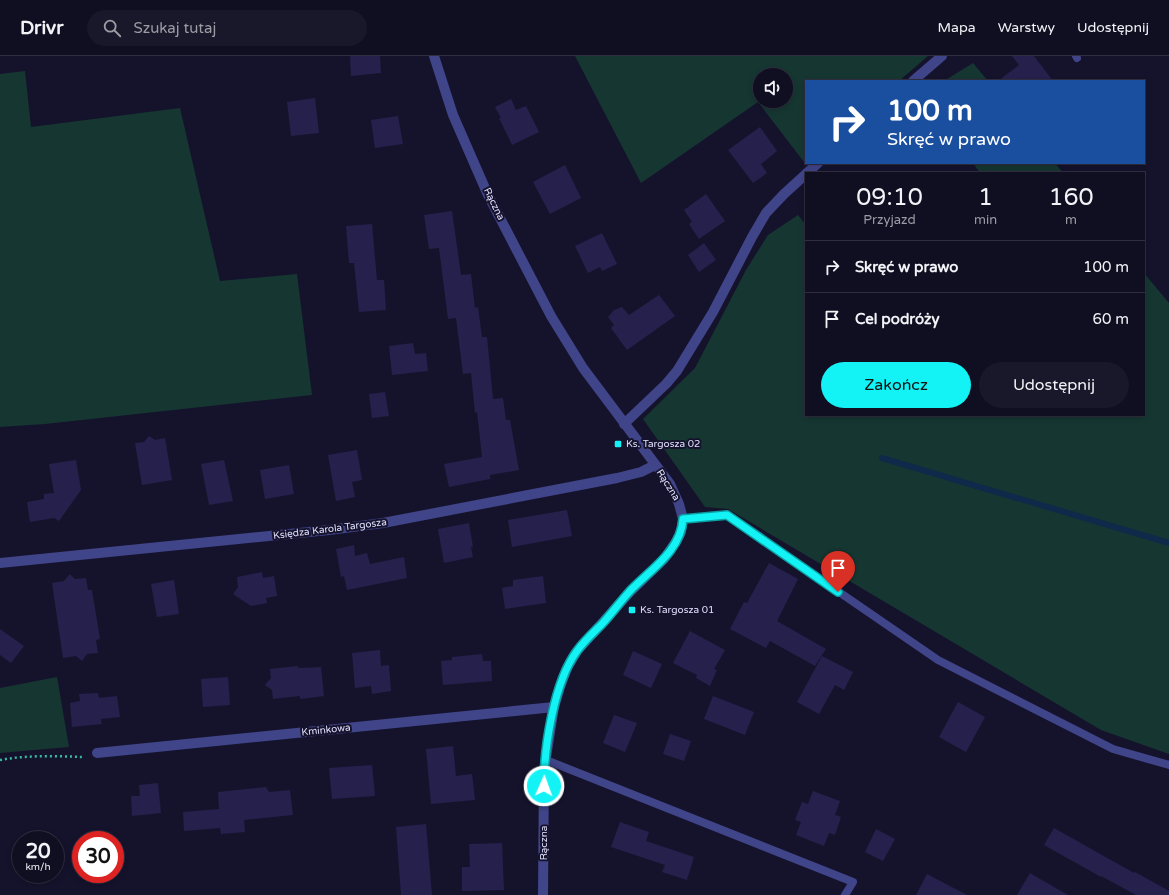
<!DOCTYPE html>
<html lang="pl">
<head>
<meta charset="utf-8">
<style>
	:root { --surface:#100e21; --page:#19172a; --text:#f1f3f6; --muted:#9c9ca5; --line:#302e3f; --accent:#13f3f6 }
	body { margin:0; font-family:"Varela Round",sans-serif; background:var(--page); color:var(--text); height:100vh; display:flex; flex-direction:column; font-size:15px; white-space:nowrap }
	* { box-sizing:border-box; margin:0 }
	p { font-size:13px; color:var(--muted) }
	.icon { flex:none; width:22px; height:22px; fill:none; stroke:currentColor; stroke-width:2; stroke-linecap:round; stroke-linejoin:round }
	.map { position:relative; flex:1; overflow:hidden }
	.side { position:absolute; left:805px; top:116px; width:340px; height:244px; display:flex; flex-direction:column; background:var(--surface); border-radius:0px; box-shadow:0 2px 6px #0003,0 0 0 1px var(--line) }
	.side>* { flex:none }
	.hud { position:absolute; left:805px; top:24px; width:340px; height:84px; border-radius:0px; box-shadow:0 2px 6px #0003,0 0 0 1px var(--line); background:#1a4fa0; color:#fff; overflow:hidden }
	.fabs { position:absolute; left:753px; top:12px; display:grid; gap:8px }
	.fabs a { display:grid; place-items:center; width:40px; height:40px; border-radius:50%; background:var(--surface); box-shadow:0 2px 6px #0003,0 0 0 1px var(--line); font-size:20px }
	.speed { position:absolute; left:12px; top:775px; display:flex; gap:8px; font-size:20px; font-weight:700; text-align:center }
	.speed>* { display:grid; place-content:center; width:52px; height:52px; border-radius:50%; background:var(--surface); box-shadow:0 2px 6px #0003,0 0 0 1px var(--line); line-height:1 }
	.speed small { font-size:10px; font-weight:400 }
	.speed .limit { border:6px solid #d22; background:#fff; color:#111 }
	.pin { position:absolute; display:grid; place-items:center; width:34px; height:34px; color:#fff; margin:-41px -17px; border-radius:50% 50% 50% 0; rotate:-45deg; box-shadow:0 0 4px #0007 }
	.pin .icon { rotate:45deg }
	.me { position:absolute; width:44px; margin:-22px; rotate:2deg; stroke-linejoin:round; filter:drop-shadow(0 0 3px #0008) }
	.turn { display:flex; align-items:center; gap:14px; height:84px; padding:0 16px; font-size:18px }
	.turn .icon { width:52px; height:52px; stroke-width:2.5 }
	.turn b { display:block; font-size:28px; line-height:34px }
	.eta { display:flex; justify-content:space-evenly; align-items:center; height:68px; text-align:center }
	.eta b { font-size:24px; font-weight:600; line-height:28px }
	.cta { display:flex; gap:8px; margin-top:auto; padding:8px 16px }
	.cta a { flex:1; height:46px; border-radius:24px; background:var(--accent); color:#111; font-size:16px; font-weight:600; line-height:46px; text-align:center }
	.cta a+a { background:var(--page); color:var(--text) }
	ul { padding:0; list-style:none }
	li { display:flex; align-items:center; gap:12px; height:52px; padding:0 16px; border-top:1px solid var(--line) }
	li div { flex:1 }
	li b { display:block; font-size:15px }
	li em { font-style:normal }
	header { display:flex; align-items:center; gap:24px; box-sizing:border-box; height:56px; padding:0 20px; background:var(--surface); border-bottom:1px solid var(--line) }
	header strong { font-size:19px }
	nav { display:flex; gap:22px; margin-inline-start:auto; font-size:14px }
	.search { width:280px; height:36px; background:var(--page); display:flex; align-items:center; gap:10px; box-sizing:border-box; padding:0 14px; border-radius:22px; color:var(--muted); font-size:15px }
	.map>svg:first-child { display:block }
	.green { fill:#163632; fill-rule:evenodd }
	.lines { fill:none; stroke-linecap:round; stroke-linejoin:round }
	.stream { stroke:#0e294a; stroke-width:6 }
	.building { fill:#25204c }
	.path { stroke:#36bba7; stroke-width:2.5; stroke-dasharray:2 3; stroke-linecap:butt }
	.service { stroke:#404489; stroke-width:8 }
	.minor { stroke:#404489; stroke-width:10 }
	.route-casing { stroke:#0c9ea0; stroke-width:10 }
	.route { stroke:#13f3f6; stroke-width:7 }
	.poi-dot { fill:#13f3f6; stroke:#15132c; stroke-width:1.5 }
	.labels { text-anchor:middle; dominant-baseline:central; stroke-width:4; stroke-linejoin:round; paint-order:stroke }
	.street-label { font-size:10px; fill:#e0dffe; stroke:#15132c }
	.poi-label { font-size:10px; fill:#e0dffe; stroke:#15132c; text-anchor:start }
</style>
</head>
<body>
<header>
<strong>Drivr</strong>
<div class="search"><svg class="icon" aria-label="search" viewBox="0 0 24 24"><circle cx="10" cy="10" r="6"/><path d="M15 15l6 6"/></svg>Szukaj tutaj</div>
<nav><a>Mapa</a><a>Warstwy</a><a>Udostępnij</a></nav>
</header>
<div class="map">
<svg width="1169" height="839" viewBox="0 0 1169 839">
	<rect width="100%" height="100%" fill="#15132c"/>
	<g class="green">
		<path d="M 575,0 L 928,0 L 899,25 L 806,25 L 806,104 L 804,106 L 758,46 L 641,127 ZM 760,19 L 786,19 L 786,45 L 760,45 Z"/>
		<polygon points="973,7 988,25 944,25"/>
		<polygon points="25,15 31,71 180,52 220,225 297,218 312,339 45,368 0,371 0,18"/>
		<polygon points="973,107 1055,107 1063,117 980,117"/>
		<polygon points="798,159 806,169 806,359 1144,359 1144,217 1169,247 1169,698 1101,674 728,453 705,451 643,363 695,312 746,214 768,179"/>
		<polygon points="57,621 69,691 0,697 0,632"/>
	</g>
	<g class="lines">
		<polyline class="stream" points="882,402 1169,487"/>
	</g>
	<g class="building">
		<polygon points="350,0 380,0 381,17 351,20"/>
		<polygon points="1012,0 1034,0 1053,25 998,25 1019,9"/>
		<polygon points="315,42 319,77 291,80 287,46"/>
		<polygon points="511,43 516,54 526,50 539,76 512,89 499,62 501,62 495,51"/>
		<polygon points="398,60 403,88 375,92 371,64"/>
		<polygon points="760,71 777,95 761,108 767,117 753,127 728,94"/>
		<polygon points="565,109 581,142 550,158 533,126"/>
		<polygon points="706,138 725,165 699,183 689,168 692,166 684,154"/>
		<polygon points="452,155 461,219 471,218 475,252 478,251 482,281 487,281 493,343 503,342 506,364 510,364 519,414 490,419 490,423 449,431 444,408 482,401 477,356 475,357 471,317 463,318 456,262 448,263 439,192 429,193 424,159"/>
		<polygon points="372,168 377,224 384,224 386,254 359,256 354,207 349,207 346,170"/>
		<polygon points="602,177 617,208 602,215 600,211 588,217 575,190"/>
		<polygon points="704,187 716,204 699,216 688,199"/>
		<polygon points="659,239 675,260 627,294 611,272 614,269 608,261 614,254 622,251 629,259"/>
		<polygon points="413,287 415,298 426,297 428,315 392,319 389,290"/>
		<polygon points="385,336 389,360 372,362 369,338"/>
		<polygon points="149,380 155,384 165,382 172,424 142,429 135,387 144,386"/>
		<polygon points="357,394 362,424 352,426 355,441 336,445 328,399"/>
		<polygon points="76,404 81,434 59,465 54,462 30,466 27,446 44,443 44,438 54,437 49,408"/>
		<polygon points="224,404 233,445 209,449 201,408"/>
		<polygon points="289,409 294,438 265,443 260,414"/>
		<polygon points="567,454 572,480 512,491 508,464"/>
		<polygon points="469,467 473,491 471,491 473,501 444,507 438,473"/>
		<polygon points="354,489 355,500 367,497 370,508 404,501 407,522 347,534 344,520 341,521 336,493"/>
		<polygon points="769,507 798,523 777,565 826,593 815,610 770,585 766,592 730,573 744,546 747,547"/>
		<polygon points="262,516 263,522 274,520 277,540 266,542 267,547 251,550 233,538 238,531 237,521"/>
		<polygon points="70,518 75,523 86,522 88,534 92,534 100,583 96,584 98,597 87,598 82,605 76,600 63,602 52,527 64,525"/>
		<polygon points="543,520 546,547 505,553 502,532 513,530 513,524"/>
		<polygon points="174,524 179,558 157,561 151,528"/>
		<polygon points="0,573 24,590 11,607 0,599"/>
		<polygon points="690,575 725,594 714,613 717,614 710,630 696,622 697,619 673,607"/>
		<polygon points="380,594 381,610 389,609 391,635 372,638 371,630 355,632 352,597"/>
		<polygon points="633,595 662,608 651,632 623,619"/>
		<polygon points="482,598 483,605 491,605 492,625 443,629 441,605 452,604 452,601"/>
		<polygon points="822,600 853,616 844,634 835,629 819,658 797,646"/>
		<polygon points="298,610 298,612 321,611 324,640 300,643 300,640 273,643 272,634 265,629 271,622 270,613"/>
		<polygon points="228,621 230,649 203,651 201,623"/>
		<polygon points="98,637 99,642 117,640 120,661 101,663 102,668 72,671 70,647 80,645 79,638"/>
		<polygon points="713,640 754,656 745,679 704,663"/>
		<polygon points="958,646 985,661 966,696 939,681"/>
		<polygon points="614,659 637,667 625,696 603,687"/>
		<polygon points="670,678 691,685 684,705 663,698"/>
		<polygon points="453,690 456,720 472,718 475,744 431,748 426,693"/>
		<polygon points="372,709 375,740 332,743 329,712"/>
		<polygon points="158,727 161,757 132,760 131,740 140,740 139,729"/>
		<polygon points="266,731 269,736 290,734 293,759 244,764 245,776 221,778 220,772 184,775 183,756 219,753 218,736"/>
		<polygon points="813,735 840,745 835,759 841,761 835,779 829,777 824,790 796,779 801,766 795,764 802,746 808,748"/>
		<polygon points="620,766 649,776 646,785 694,801 687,824 662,816 665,809 611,791"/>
		<polygon points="426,768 432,839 401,839 396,771"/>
		<polygon points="1054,772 1134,817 1135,816 1169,835 1169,839 1136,839 1101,820 1101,821 1044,789"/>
		<polygon points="876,773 895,783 883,805 865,796"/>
		<polygon points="502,787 504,834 462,835 462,811 470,811 469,788"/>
		<polygon points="1030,817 1068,839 1017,839"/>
		<polygon points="927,818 967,839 916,839"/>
	</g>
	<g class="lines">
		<path class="path" d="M 0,704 C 27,699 56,700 83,701"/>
		<g class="service">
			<polyline points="1076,0 1077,2"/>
			<polyline points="683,463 727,459 938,604 1113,693 1169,709"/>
			<polyline points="546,704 853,826 845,839"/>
		</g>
		<g class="minor">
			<polyline points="434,0 453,59 488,139 551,260 583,312 670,428 679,448 683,463 681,476 677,484 664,503 630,536 577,595 567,612 560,631 554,651 544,714 543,839"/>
			<polyline points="913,25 942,0"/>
			<polyline points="807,117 818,107"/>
			<polyline points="624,368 666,328 677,315 713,256 752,181 766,157 784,138 806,118"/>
			<polyline points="0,507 329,474 383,467 617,422 641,416 655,409"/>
			<polyline points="97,697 554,651"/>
		</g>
	</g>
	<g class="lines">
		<g class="route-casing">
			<path id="route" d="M 544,730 C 544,691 554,626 577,595 C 584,585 594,576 602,568 C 612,557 620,546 630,535 C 650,514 681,495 683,463 L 727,459 L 838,536"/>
		</g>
		<use href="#route" class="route"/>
	</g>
	<g class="poi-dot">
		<rect x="614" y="384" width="8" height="8" rx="2"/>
		<rect x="628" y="550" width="8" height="8" rx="2"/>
	</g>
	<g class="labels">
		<g class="street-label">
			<text transform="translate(494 148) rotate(64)">Rączna</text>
			<text transform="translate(668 429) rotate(58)">Rączna</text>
			<text transform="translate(330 473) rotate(-7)">Księdza Karola Targosza</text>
			<text transform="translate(326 674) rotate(-6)">Kminkowa</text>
			<text transform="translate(544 787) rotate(-90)">Rączna</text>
		</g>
		<g class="poi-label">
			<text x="626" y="388">Ks. Targosza 02</text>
			<text x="640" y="554">Ks. Targosza 01</text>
		</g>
	</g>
</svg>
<div class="fabs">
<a><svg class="icon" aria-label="sound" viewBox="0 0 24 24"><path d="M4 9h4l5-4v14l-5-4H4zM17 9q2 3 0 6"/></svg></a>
</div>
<div class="speed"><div>20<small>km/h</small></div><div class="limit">30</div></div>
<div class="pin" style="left:838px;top:536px;background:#d93025"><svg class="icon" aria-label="arrive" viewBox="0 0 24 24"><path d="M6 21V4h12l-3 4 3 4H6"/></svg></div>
<svg class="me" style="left:544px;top:730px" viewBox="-20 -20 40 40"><circle r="17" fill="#13f3f6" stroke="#fff" stroke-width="3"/><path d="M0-11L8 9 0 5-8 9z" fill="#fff"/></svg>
<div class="hud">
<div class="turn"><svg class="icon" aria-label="right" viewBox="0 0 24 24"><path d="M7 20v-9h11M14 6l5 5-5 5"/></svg><div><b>100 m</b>Skręć w prawo</div></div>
</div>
<section class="side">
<div class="eta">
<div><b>09:10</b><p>Przyjazd</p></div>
<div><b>1</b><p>min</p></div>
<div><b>160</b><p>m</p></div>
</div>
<ul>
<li><svg class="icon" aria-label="right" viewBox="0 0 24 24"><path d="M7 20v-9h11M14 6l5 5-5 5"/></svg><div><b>Skręć w prawo</b></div><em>100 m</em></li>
<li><svg class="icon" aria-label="arrive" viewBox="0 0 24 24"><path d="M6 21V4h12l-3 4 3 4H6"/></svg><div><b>Cel podróży</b></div><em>60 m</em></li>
</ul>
<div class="cta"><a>Zakończ</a><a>Udostępnij</a></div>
</section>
</div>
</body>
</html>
